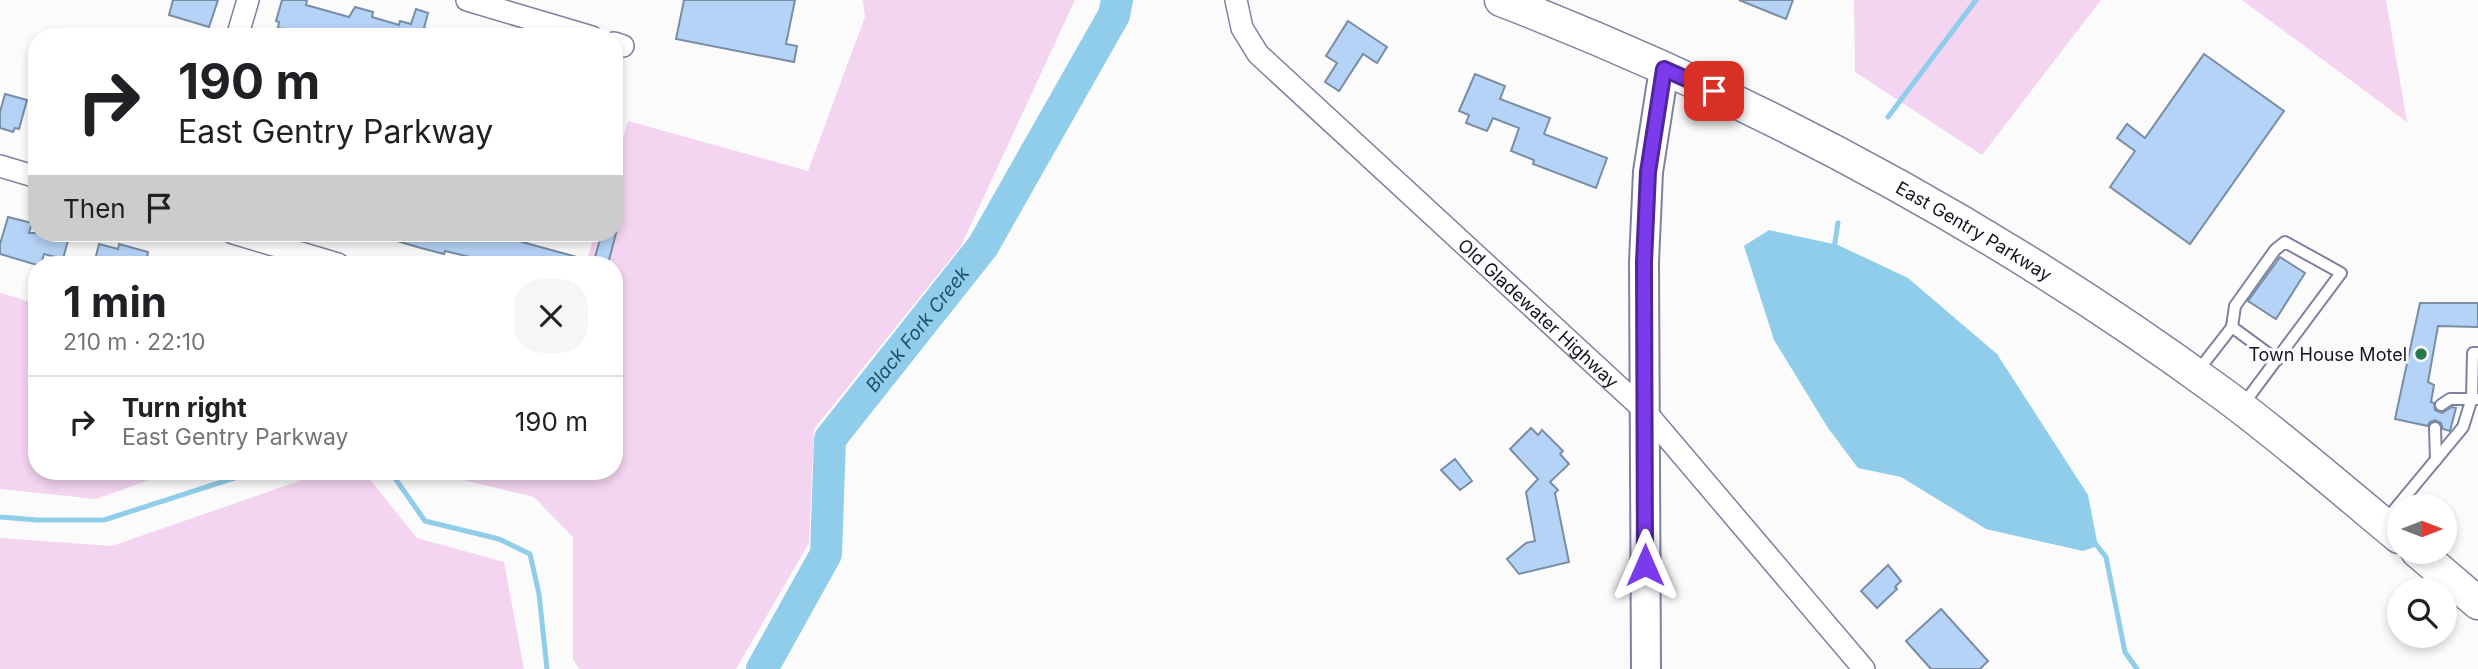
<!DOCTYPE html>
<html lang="en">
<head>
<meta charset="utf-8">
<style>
	:root { --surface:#fff; --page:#f6f6f6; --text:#202124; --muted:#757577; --line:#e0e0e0 }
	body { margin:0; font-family:Inter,sans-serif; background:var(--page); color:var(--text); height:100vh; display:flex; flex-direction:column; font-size:26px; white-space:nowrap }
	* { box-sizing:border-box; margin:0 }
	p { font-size:23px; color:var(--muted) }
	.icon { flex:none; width:38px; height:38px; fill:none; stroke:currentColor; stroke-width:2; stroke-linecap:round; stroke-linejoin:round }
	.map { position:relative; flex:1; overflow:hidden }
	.side { position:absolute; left:28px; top:256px; width:595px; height:224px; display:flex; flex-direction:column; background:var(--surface); border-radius:28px; box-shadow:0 4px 10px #0003 }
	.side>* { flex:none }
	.guide { position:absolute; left:28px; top:28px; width:595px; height:214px; border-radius:28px; box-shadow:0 4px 10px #0003; background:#fff; color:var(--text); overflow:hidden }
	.needle { width:46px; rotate:90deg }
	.fabs { position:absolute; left:2387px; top:494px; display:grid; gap:14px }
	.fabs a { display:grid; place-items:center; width:70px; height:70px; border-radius:50%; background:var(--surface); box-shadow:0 4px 10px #0003; font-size:35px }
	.pin { position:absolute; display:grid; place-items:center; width:60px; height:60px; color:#fff; margin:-30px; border-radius:14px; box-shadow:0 4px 10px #0006 }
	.me { position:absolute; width:77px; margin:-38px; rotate:0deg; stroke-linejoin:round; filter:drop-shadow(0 0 5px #0008) }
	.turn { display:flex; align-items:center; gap:24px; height:147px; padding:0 35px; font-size:32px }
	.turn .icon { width:91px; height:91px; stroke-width:2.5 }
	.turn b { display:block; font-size:49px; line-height:60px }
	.then { display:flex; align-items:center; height:66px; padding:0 35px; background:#0003; gap:14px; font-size:26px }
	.round { display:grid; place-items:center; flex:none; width:74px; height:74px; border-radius:28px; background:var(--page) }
	.summary { display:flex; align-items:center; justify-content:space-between; height:119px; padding:0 35px }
	h1 { font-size:42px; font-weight:700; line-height:52px }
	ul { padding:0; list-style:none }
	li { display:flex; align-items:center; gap:21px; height:91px; padding:0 35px; border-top:2px solid var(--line) }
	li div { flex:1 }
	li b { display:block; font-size:26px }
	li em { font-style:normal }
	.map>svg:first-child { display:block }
	.green { fill:#f3d4f1 }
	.water { fill:#8fcdea }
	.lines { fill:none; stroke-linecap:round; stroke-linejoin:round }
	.stream { stroke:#8fcdea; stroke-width:5 }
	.river { stroke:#8fcdea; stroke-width:32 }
	.building { fill:#b5d3f7; stroke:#798da4; stroke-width:2 }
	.lane-casing { stroke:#7f829e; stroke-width:14 }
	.street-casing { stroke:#7f829e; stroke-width:24 }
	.secondary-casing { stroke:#7f829e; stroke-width:32 }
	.primary-casing { stroke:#7f829e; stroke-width:35 }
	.lane { stroke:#fff; stroke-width:10 }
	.street { stroke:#fff; stroke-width:21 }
	.secondary { stroke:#fff; stroke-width:28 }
	.primary { stroke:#fff; stroke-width:32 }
	.route-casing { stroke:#51269a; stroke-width:18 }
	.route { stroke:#7c3aed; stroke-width:12 }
	.poi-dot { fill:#287a4c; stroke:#fbfbfb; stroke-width:2.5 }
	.labels { text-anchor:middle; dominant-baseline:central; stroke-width:6; stroke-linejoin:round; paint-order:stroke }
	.street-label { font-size:18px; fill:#141520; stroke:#fbfbfb }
	.poi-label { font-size:18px; fill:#141520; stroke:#fbfbfb; text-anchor:end }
	.water-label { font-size:19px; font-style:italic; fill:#1f5166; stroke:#fbfbfb }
</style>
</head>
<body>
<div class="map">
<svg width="2478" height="669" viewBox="0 0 2478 669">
	<rect width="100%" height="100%" fill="#fbfbfb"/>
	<g class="green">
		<polygon points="863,0 1075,0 961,246 814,429 809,543 736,669 579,669 573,659 573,537 534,497 425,471 614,471 614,264 586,264 595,233 614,233 614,168 628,121 808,171 865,17"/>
		<polygon points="1854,0 2101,0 1982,155 1855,72"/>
		<polygon points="2242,0 2386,0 2407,122"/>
		<polygon points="0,293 37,304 37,471 175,471 96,499 0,489"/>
		<polygon points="328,471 363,471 417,538 504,562 524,669 0,669 0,538 112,546"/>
	</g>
	<polygon class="water" points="1769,230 1838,245 1908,278 1997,354 2088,495 2098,546 2083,551 1986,529 1901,477 1858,468 1828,428 1774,340 1744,246"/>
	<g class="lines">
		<g class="stream">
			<polyline points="1888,117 1976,0"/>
			<polyline points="1834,248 1838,223"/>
			<polyline points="390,471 425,521 499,539 530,554 539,594 547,669"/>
			<polyline points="0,517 37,520 104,520 256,471"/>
			<polyline points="2094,542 2106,557 2125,652 2137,669"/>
		</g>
		<path class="river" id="s1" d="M 762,669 L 826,554 L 830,439 L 983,246 L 1114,15 L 1117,0"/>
	</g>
	<g class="building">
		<polygon points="173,0 218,0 209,27 169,15"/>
		<polygon points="282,0 307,0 306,5 349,17 355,7 373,12 372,17 399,25 400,21 411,24 416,9 428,13 424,28 441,33 441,37 305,37 306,35 278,28 279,22 276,21"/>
		<polygon points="684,0 795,0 786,44 797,46 794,62 676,39"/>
		<polygon points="1739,0 1793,0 1786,19"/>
		<polygon points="1348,21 1387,47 1377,63 1363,54 1339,91 1325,82 1337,63 1326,56"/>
		<polygon points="2204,54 2284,111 2190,244 2110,187 2135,151 2117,138 2127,124 2145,138"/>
		<polygon points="1475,74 1505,86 1500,99 1550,118 1544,134 1607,158 1596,188 1533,164 1534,160 1511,151 1519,128 1493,118 1487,131 1466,123 1469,115 1459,111"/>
		<polygon points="5,94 27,100 19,129 15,128 13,132 0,128 0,112"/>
		<polygon points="8,217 32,223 29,233 70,233 63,259 44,254 41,264 37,265 0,254 0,244"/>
		<polygon points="383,233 503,233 523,238 522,242 588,260 587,264 499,264 445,251 444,254 421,248 383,237"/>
		<polygon points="602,233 616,233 608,264 593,264"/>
		<polygon points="99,244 118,249 119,244 148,252 146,264 94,264"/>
		<polygon points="2280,257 2305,273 2276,319 2248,301"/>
		<polygon points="2420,303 2478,303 2478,327 2438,326 2428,382 2434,385 2431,402 2434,403 2435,410 2442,413 2452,407 2456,408 2450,431 2443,429 2441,423 2435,420 2430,422 2428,426 2395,419"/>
		<polygon points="1531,428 1538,435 1542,430 1563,451 1560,454 1569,464 1550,482 1558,490 1555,493 1569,562 1519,574 1507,559 1526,543 1535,541 1526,492 1538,479 1510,449"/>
		<polygon points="1455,459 1472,481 1460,490 1441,470"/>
		<polygon points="1888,565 1901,581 1895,587 1897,589 1877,608 1861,591"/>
		<polygon points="1941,609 1988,661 1980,669 1931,669 1906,641"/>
	</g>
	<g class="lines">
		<g class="lane-casing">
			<g id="lane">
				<polyline points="2232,327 2277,360"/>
				<polyline points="2197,372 2232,327 2235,306 2275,250 2285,242 2341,273 2242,406"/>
				<polyline points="2441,405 2450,399 2478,399"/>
				<polyline points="2435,428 2436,460"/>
				<polyline points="2385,521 2463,427 2472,398 2473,353 2478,353"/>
			</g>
		</g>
		<g class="street-casing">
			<g id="street">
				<polyline points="467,0 592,37"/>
				<path id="s2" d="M 1236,0 L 1242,28 L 1258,54 L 1644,410 L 1864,669"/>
				<polyline points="237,37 248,0"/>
				<polyline points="614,43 623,46"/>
				<polyline points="0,166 37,177"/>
				<polyline points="233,233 338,264"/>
			</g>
		</g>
		<g class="secondary-casing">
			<polyline id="secondary" points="1646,669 1644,262 1648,172 1664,69"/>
		</g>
		<g class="primary-casing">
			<g id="primary">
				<path id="s3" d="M 1501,0 C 1757,99 2001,231 2223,394 C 2284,439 2341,489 2399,537"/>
				<polyline points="2417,551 2478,603"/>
			</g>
		</g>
		<use href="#lane" class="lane"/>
		<use href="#street" class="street"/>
		<use href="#secondary" class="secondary"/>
		<use href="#primary" class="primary"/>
	</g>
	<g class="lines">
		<g class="route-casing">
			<polyline id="route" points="1645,565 1644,262 1648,172 1664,69 1714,91"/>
		</g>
		<use href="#route" class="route"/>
	</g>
	<circle class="poi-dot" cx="2421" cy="354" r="7"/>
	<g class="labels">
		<g class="street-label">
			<text stroke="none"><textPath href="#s3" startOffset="527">East Gentry Parkway</textPath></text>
			<text stroke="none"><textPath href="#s2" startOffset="441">Old Gladewater Highway</textPath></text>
		</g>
		<g class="poi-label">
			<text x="2407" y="354">Town House Motel</text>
		</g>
		<g class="water-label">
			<text stroke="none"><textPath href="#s1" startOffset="387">Black Fork Creek</textPath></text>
		</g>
	</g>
</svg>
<div class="fabs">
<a><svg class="needle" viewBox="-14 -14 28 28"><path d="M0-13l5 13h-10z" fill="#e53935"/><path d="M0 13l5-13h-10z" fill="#757577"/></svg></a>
<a><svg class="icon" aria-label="search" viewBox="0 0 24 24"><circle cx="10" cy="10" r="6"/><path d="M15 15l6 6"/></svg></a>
</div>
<div class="pin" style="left:1714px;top:91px;background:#d93025"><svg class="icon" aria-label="arrive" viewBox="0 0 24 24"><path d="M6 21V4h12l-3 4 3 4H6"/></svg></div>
<svg class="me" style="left:1645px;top:565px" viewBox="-20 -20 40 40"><path d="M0-17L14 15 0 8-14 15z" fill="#7c3aed" stroke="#fff" stroke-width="4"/></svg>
<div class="guide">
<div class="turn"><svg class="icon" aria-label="right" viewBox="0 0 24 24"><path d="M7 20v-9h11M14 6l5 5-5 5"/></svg><div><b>190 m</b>East Gentry Parkway</div></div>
<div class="then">Then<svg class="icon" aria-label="arrive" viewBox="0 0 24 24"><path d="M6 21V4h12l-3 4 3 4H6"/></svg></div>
</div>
<section class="side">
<div class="summary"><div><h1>1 min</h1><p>210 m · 22:10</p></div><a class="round"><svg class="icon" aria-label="close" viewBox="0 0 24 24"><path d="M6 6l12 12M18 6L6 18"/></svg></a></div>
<ul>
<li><svg class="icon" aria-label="right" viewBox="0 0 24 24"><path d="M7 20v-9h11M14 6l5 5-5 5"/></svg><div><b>Turn right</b><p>East Gentry Parkway</p></div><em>190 m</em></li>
</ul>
</section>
</div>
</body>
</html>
